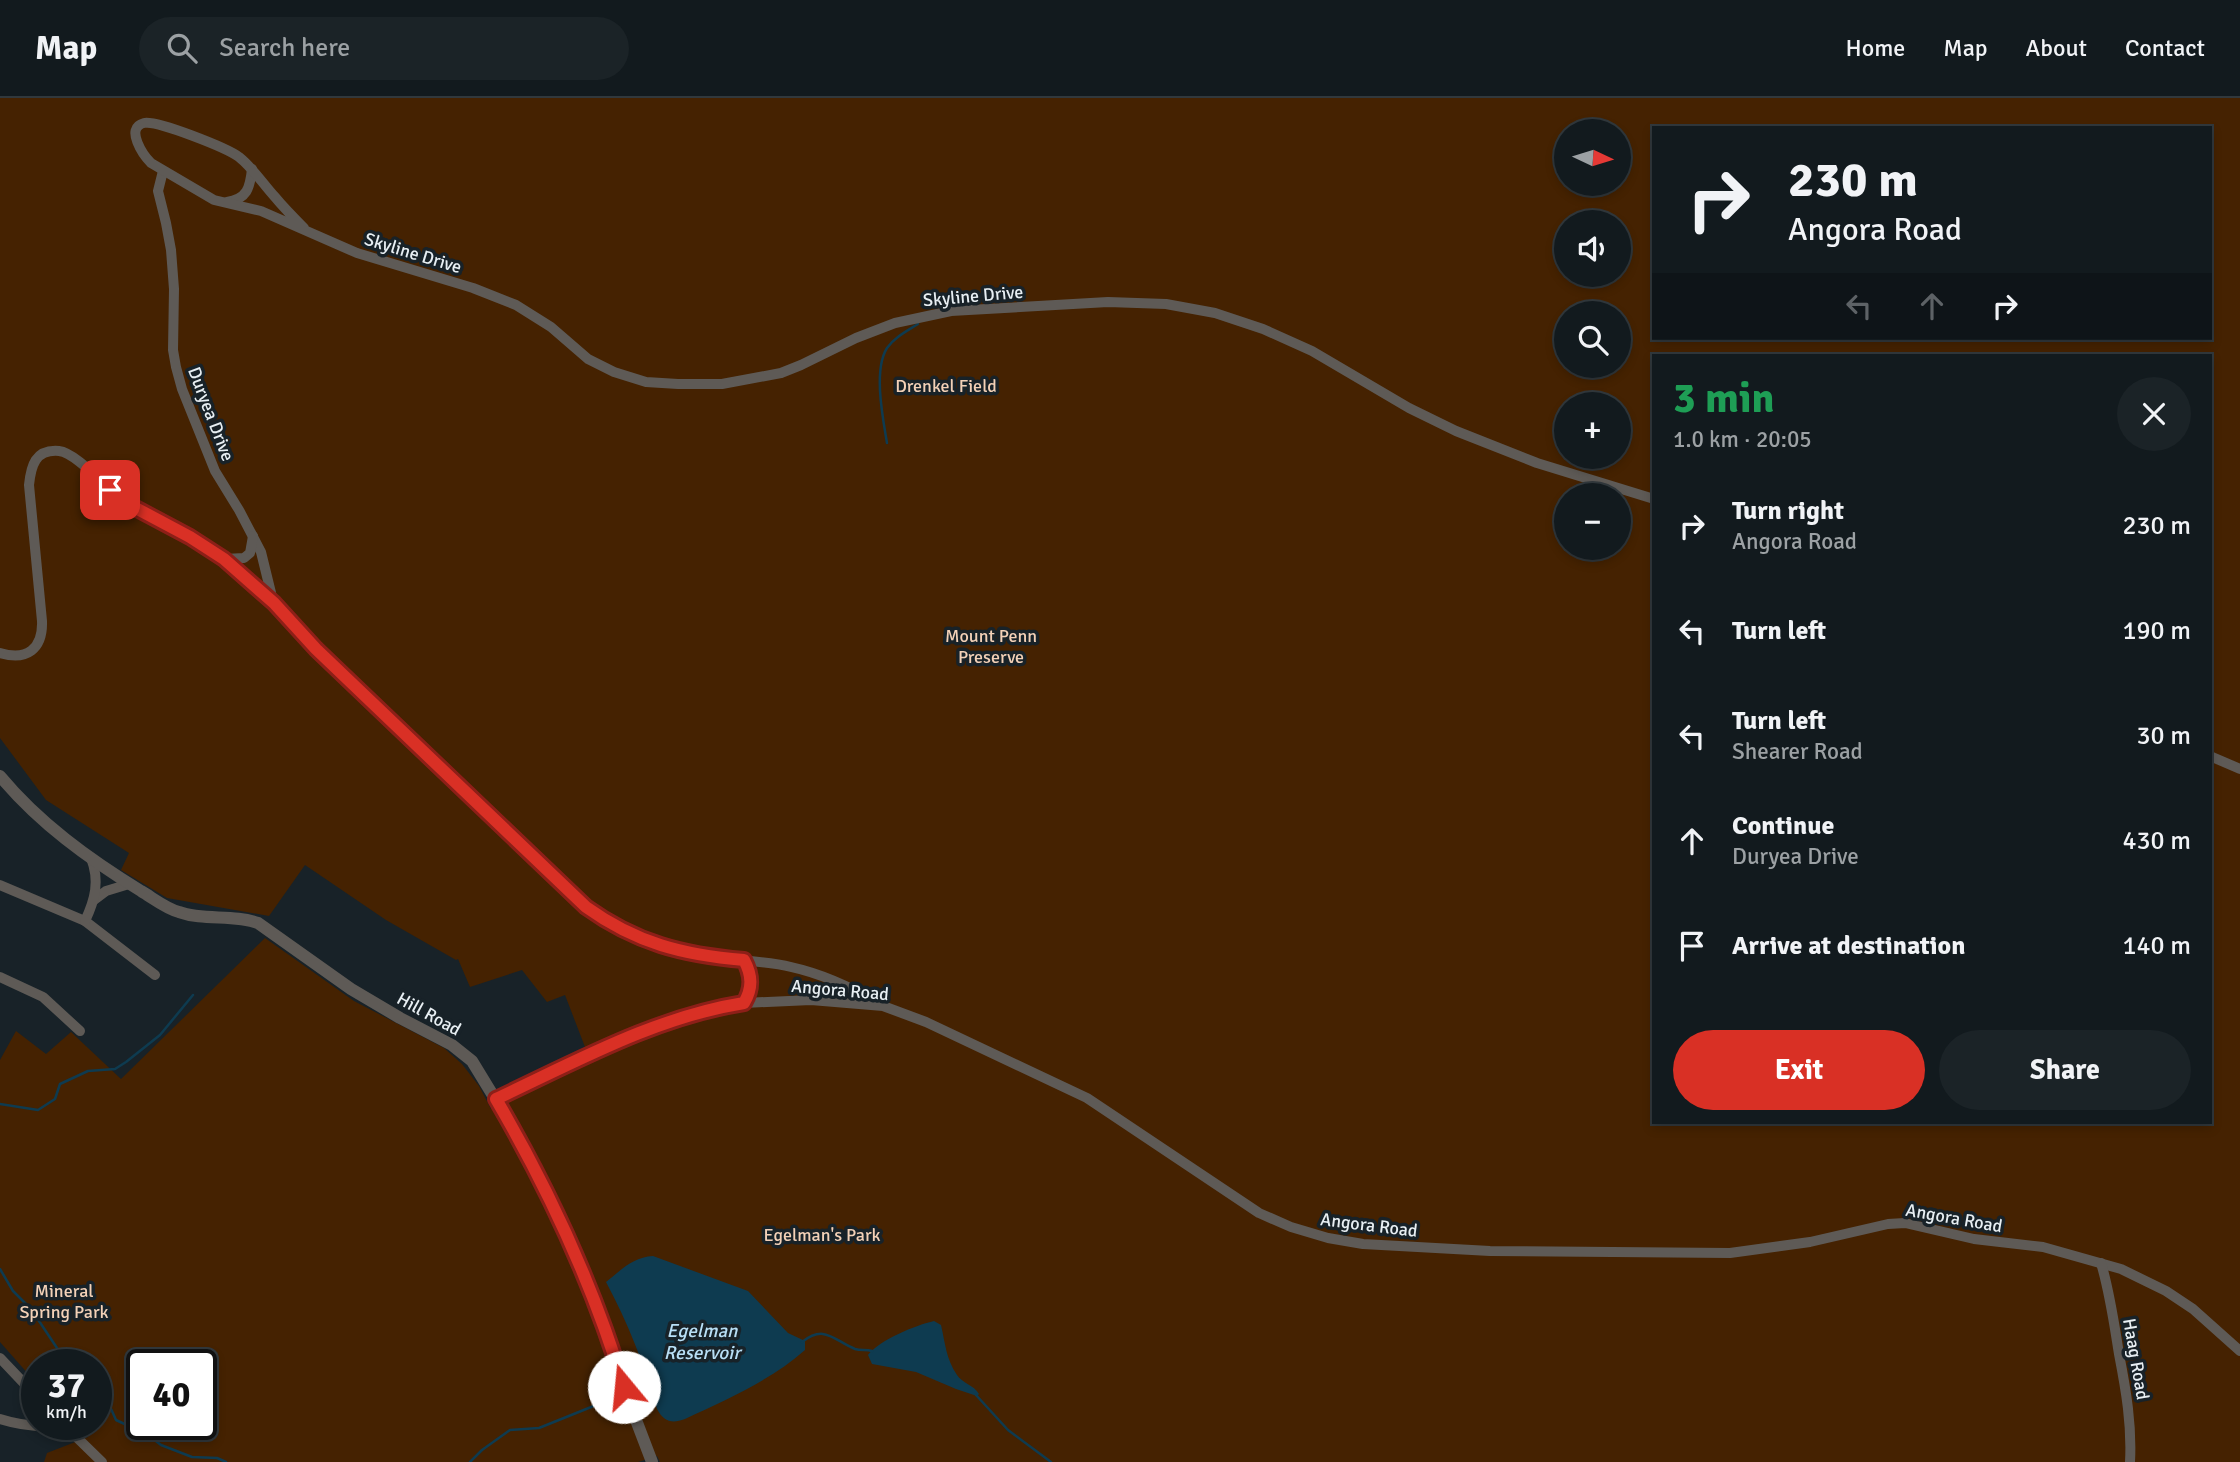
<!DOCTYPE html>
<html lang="en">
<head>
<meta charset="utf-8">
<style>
	:root { --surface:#121a1e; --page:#1b2327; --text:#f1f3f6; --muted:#9ca1a4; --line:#31383c; --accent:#d93025 }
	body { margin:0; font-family:Signika,sans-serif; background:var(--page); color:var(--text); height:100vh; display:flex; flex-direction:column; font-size:26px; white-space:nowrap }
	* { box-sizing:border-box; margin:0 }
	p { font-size:23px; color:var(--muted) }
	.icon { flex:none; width:38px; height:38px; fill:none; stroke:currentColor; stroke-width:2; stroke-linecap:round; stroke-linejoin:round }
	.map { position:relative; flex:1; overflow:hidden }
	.panel { position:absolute; left:1652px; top:256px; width:560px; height:770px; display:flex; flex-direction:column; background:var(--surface); border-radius:0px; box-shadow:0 4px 10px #0003,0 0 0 2px var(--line) }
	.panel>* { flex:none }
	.guide { position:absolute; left:1652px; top:28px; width:560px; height:214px; border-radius:0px; box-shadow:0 4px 10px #0003,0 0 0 2px var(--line); background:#121a1e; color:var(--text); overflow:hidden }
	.needle { width:46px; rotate:94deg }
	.buttons { position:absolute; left:1554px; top:21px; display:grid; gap:14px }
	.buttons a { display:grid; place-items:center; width:77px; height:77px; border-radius:50%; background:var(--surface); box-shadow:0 4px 10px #0003,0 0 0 2px var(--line); font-size:35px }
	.speed { position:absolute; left:21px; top:1251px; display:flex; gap:14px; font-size:35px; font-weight:700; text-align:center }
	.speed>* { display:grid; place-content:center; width:91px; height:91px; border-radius:50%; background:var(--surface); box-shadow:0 4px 10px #0003,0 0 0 2px var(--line); line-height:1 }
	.speed small { font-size:18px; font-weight:400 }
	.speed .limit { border:4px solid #111; border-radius:10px; background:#fff; color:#111 }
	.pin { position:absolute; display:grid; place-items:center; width:60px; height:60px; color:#fff; margin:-30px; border-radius:14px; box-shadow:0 4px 10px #0006 }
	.me { position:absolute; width:77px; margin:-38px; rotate:343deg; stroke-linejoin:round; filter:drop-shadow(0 0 5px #0008) }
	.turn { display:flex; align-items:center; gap:24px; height:147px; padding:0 21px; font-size:32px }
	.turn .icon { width:91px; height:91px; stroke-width:2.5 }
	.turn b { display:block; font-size:49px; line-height:60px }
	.lanes { display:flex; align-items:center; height:66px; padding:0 21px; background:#0003; justify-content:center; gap:35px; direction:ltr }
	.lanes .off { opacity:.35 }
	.round { display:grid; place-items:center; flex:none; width:74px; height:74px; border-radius:37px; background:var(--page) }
	.headline { display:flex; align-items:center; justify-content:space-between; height:119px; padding:0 21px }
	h1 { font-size:42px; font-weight:700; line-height:52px; color:#1e9e55 }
	.primary-button { display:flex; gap:14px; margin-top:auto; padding:14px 21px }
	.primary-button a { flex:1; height:80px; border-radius:42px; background:var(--accent); color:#fff; font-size:28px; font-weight:700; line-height:80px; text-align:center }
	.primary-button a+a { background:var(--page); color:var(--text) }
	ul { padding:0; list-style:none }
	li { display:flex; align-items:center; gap:21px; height:105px; padding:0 21px }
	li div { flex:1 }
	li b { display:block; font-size:26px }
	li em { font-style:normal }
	header { display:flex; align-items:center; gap:42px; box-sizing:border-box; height:98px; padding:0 35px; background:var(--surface); border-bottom:2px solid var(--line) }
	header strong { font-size:33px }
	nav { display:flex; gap:38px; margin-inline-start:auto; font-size:24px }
	.search { width:490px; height:63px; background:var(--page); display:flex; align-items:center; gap:18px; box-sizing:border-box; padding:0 24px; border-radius:38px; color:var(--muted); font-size:26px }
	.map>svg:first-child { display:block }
	.green { fill:#452201; fill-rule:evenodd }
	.water { fill:#0e3b50 }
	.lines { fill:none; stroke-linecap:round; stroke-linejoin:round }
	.stream { stroke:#0e3b50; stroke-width:2.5 }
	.minor { stroke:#5e5a56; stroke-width:10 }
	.tertiary { stroke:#5e5a56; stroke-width:12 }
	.route-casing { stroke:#8d1f18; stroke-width:18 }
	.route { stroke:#d93025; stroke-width:12 }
	.labels { text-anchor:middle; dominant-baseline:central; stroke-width:7; stroke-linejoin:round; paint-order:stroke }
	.street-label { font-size:18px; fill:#e8eff3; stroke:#182228 }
	.park-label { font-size:18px; fill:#f3d1b7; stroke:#182228 }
	.water-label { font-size:19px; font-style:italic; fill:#b8dff6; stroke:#182228 }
</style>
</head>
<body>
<header>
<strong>Map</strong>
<div class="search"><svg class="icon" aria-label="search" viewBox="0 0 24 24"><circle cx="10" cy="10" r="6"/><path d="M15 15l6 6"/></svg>Search here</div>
<nav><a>Home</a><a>Map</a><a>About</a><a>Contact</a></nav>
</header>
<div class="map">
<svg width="2240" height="1364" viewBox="0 0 2240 1364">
	<rect width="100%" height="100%" fill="#182228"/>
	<path class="green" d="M 0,0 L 2240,0 L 2240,1364 L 660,1364 L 657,1358 L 638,1364 L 44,1364 L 47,1355 L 88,1339 L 73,1327 L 96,1326 L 96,1267 L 37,1267 L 37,1286 L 0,1244 L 0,962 L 16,933 L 46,956 L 71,934 L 121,981 L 265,840 L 354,903 L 444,950 L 462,966 L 479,988 L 491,1011 L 590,962 L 565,897 L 547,904 L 522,872 L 470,889 L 458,861 L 456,862 L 386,822 L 305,767 L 269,818 L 167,800 L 121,772 L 129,755 L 46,702 L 0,640 ZM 1654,30 L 2210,30 L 2210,240 L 1654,240 ZM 1566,33 L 1619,33 L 1619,86 L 1566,86 ZM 1566,124 L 1619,124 L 1619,177 L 1566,177 ZM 1566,215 L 1619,215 L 1619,268 L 1566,268 ZM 1654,257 L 2210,257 L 2210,1024 L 1654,1024 ZM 1566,306 L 1619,306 L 1619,359 L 1566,359 ZM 1566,397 L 1619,397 L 1619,450 L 1566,450 ZM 142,1267 L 201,1267 L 201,1326 L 142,1326 Z"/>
	<g class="water">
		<path d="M 653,1158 L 748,1193 L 788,1235 L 805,1243 L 805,1252 C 770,1283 727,1301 685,1321 C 672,1326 664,1324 657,1311 C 644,1266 628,1225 606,1184 C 621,1172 633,1159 653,1158 Z"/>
		<path d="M 934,1223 L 941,1227 C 945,1244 946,1261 957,1277 C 962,1285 974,1287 979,1296 L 977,1298 L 956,1291 L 916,1274 L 872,1266 L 868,1257 C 879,1242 916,1227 934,1223 Z"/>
	</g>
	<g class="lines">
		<g class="stream">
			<path d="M 887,345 C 883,321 873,272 887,250 C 895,239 907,233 918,226"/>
			<polyline points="0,1006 38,1012 55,1001 60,986 88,973 115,971 126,964 160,937 193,897"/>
			<polyline points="0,1171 13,1193 31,1211 63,1259 65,1267"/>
			<path d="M 802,1244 C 825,1226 833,1242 855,1251 C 861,1253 866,1251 872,1253"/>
			<polyline points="96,1296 108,1304 116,1322 148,1337 161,1347 192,1359 217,1360 226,1364"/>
			<polyline points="976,1297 1008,1332 1051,1364"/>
			<polyline points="470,1364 482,1352 510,1332 539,1330 621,1297"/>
		</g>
		<g class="minor">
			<polyline points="163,73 158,93 166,125 171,152 174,191 173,252 176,269 182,291 215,373 239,412 261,454 273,503"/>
			<path d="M 227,104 C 247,101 250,90 252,71"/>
			<path d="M 304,130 C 294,120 284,110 275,99 C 263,86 253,70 239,59 C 227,50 157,22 144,25 C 124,30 144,58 151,65 L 214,102 L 261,113 L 357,155 L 473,190 L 516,207 L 551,229 L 588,261 L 614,274 L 646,284 L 678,286 L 722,286 L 781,275 L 801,267 L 856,240 L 895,225 L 951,213 L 1108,204 L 1166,206 L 1215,215 L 1263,231 L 1312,253 L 1409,310 L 1456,333 L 1537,365 L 1654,401"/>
			<polyline points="225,461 244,460 250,455 253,438"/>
			<path d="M 0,555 C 27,563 43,551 42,523 L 29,387 C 31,368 35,351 59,353 C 77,355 108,392 126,404 C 158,426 196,438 226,463 C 242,476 259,490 274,505 C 294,525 312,547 332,567 C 414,645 496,724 578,802 C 617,836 664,853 715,860 C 741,863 766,863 791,869 C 823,876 851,889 880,906"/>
			<polyline points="2210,658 2240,671"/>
			<polyline points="0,787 85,823 155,877"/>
			<polyline points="94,802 106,793 129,786"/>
			<path d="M 85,823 C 95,802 100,783 91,760"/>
			<path d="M 744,862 C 752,877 753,890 744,905"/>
			<polyline points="0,879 43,899 80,933"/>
			<polyline points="496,1001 646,932 705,912 744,905 811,902 883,908 926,924 1087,1000 1259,1115 1291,1129 1328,1140 1363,1146 1490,1153 1730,1155 1810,1144 1888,1126 1905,1125 1974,1141 2043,1149 2121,1171 2166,1193 2193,1211 2240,1253"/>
			<path d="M 2101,1165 C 2110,1195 2114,1225 2119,1256 C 2126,1292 2132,1327 2130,1364"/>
			<polyline points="0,1260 37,1299"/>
			<path d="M 0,1321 C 22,1328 41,1330 64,1327"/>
			<polyline points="63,1326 102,1364"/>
		</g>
		<path class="tertiary" d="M 0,678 C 39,725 89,761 141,793 C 153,800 165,810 179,814 C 204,823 233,816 258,825 L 351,891 L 400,920 L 452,947 L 472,963 L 516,1035 L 561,1124 L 604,1226 L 628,1301 L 652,1364"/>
	</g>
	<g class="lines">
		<g class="route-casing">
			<path id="route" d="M 110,392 L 128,406 L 190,439 L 224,461 L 274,505 L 316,551 L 586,809 C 636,845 683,857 744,862 C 752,877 753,890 744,905 C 656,919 577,963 496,1001 C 549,1092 594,1189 624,1289"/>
		</g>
		<use href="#route" class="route"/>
	</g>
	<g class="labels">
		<g class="street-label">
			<text transform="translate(413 155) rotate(17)">Skyline Drive</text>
			<text transform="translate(973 198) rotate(-5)">Skyline Drive</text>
			<text transform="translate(211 316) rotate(69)">Duryea Drive</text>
			<text transform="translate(840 892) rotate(5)">Angora Road</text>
			<text transform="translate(429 916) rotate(29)">Hill Road</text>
			<text transform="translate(1954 1120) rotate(10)">Angora Road</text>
			<text transform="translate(1369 1127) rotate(7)">Angora Road</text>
			<text transform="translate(2136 1261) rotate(80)">Haag Road</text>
		</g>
		<g class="park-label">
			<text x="946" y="288">Drenkel Field</text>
			<text x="991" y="538">Mount Penn<tspan x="991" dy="21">Preserve</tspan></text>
			<text x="822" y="1137">Egelman's Park</text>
			<text x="64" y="1193">Mineral<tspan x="64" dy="21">Spring Park</tspan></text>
		</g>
		<g class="water-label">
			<text x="702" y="1233">Egelman<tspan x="702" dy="22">Reservoir</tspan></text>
		</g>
	</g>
</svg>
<div class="buttons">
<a><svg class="needle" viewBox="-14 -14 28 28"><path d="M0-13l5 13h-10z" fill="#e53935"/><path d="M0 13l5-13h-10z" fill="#9ca1a4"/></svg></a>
<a><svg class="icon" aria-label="sound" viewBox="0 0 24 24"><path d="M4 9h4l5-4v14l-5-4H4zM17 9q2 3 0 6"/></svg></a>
<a><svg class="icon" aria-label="search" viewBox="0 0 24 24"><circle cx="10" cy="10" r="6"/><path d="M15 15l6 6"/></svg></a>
<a>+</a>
<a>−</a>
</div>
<div class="speed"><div>37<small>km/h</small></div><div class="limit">40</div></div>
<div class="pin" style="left:110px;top:392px;background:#d93025"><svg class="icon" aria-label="arrive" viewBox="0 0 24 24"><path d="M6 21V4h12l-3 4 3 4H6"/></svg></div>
<svg class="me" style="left:624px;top:1289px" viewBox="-20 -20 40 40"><circle r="19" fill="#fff"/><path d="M0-13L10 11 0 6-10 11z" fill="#d93025"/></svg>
<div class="guide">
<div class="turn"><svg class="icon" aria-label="right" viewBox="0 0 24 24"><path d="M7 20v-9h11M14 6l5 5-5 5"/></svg><div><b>230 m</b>Angora Road</div></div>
<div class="lanes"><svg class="icon off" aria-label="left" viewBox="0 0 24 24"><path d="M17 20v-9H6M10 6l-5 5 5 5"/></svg><svg class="icon off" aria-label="ahead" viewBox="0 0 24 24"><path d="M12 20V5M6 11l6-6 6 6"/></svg><svg class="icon" aria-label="right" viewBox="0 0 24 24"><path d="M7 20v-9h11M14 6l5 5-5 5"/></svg></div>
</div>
<section class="panel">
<div class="headline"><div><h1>3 min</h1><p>1.0 km · 20:05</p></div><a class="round"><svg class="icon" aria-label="close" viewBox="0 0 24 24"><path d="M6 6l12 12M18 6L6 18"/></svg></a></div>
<ul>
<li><svg class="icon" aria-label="right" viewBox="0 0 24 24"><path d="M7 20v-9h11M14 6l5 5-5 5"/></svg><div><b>Turn right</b><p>Angora Road</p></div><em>230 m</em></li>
<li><svg class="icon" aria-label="left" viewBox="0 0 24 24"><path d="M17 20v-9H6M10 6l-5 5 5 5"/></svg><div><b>Turn left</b></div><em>190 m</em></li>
<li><svg class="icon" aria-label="left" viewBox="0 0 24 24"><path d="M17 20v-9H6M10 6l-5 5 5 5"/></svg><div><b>Turn left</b><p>Shearer Road</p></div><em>30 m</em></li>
<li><svg class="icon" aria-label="ahead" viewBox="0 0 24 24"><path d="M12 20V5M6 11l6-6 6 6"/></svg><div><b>Continue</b><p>Duryea Drive</p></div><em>430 m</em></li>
<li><svg class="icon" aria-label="arrive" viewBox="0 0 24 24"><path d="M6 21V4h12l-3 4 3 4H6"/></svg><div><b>Arrive at destination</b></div><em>140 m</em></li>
</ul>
<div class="primary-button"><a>Exit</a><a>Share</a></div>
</section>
</div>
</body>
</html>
